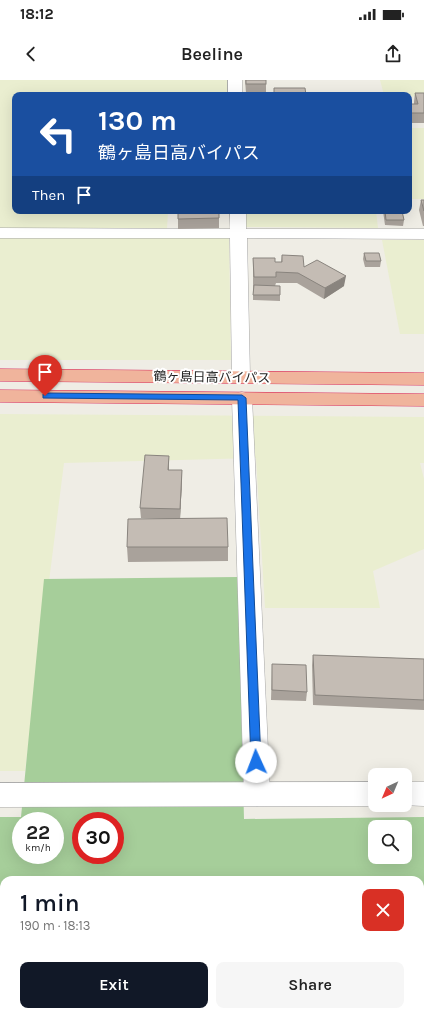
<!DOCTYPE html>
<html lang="en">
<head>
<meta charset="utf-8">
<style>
	:root { --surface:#fff; --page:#f6f6f6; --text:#222; --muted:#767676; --accent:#111827 }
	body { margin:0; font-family:Karla,"Noto Sans JP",sans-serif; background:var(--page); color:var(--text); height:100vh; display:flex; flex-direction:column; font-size:15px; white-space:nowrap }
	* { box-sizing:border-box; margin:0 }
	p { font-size:13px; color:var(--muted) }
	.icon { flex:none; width:22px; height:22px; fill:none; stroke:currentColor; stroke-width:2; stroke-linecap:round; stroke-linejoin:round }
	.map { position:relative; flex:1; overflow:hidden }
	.details { position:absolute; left:0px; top:796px; width:424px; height:140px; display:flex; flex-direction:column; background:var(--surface); border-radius:12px 12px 0 0; box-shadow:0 4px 16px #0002 }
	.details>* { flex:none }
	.hud { position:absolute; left:12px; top:12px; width:400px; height:122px; border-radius:8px; box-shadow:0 4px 16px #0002; background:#1a4fa0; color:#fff; overflow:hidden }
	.needle { width:26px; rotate:224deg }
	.fabs { position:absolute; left:368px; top:688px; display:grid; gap:8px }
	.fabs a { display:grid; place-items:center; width:44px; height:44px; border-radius:8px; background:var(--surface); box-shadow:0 4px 16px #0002; font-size:20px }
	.speed { position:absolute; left:12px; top:732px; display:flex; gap:8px; font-size:20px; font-weight:700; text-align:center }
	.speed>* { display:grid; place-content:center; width:52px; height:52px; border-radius:50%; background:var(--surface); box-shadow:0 4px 16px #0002; line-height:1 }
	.speed small { font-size:10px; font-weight:400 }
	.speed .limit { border:6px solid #d22; background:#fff; color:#111 }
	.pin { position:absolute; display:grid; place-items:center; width:34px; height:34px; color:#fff; margin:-41px -17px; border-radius:50% 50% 50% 0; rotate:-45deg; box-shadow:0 0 4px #0007 }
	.pin .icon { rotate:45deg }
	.me { position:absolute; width:44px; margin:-22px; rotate:358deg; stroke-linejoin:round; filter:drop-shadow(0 0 3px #0008) }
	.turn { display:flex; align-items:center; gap:14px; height:84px; padding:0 20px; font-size:18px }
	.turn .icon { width:52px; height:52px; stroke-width:2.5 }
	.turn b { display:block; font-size:28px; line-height:34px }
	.then { display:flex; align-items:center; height:38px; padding:0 20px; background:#0003; gap:8px; font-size:15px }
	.round { display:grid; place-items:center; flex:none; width:42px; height:42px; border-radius:8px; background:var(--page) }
	.headline { display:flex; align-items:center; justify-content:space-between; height:68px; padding:0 20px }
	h1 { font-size:24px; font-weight:600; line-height:30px; color:var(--accent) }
	.cta { display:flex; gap:8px; margin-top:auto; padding:8px 20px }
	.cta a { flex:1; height:46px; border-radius:8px; background:var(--accent); color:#fff; font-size:16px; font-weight:600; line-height:46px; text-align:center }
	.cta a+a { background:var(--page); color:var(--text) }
	.status { display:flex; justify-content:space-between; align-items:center; height:28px; padding:0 20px; background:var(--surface); direction:ltr }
	.status svg { height:11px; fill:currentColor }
	header { display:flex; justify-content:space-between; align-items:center; height:52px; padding:0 20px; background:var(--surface); font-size:18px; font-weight:600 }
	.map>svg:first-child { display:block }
	.farmland { fill:#eaeed0 }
	.forest { fill:#a6ce9a; fill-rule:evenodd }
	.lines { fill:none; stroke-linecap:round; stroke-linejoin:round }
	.minor-casing { stroke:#a6a6a6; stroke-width:1 }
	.tertiary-casing { stroke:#a6a6a6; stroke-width:1 }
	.trunk-casing { stroke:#d82758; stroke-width:1 }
	.minor { fill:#fff; fill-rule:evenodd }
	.tertiary { fill:#fff; fill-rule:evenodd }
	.trunk { fill:#f0b49c; fill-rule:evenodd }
	.wall { fill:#a9a29b }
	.shaded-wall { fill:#89847e }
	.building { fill:#c4bcb4; stroke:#89847e }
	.route { fill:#1a73e8; stroke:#114b97 }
	.labels { text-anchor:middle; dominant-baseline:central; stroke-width:4; stroke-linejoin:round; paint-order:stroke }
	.street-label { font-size:13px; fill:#1f1f1f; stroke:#fff }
</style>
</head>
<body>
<div class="status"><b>18:12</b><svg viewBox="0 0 49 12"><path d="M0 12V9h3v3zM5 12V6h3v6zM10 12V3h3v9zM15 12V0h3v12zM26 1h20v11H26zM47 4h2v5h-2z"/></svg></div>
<header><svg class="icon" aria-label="back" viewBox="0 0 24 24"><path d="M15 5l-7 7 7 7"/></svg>Beeline<svg class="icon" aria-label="share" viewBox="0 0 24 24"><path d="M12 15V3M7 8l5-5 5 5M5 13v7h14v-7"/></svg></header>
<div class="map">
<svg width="424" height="936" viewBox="0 0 424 936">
	<rect width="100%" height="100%" fill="#efede5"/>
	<g class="farmland">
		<polygon points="0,0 228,0 228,15 15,15 15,131 168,131 167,149 0,148"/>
		<polygon points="380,0 424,0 424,17 384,15"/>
		<rect x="409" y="48" width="15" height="71"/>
		<polygon points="246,131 376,131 378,148 246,147"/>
		<polygon points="0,158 229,158 231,280 0,280"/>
		<polygon points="382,160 424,160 424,254 400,254"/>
		<polygon points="0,334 424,337 424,383 420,383 424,399 424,469 373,491 380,528 265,528 256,378 64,383 25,691 0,691"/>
	</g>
	<path class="forest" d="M 238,497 L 244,739 L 424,737 L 424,936 L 0,936 L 0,737 L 21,737 L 44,499 ZM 21,741 L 55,741 L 55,775 L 21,775 ZM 81,741 L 115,741 L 115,775 L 81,775 ZM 375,747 L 405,747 L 405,777 L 375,777 ZM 4,800 L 420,800 L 420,932 L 4,932 Z"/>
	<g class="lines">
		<g class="minor-casing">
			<g id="minor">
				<rect x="228" y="0" width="14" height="15"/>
				<polygon points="230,131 246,131 246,149 424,149 424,159 247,158 250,297 248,301 241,303 234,301 232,297 230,158 0,158 0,148 230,149"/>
				<polygon points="242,312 249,314 252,318 270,714 266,723 257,726 248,723 244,714 232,318 235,314"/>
			</g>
		</g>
		<g class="tertiary-casing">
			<g id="tertiary">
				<polygon points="375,702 375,725 378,725 375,726 0,727 0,703"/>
				<polygon points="405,702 424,702 424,726 402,725 405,725"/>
			</g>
		</g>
		<g class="trunk-casing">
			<g id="trunk">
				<polygon points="0,289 424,293 424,305 0,301"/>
				<polygon points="0,310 424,314 424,326 0,322"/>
			</g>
		</g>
		<use href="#minor" class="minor"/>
		<use href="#tertiary" class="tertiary"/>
		<use href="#trunk" class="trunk"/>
	</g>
	<g class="wall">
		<polygon points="245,0 266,0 266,13 246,13"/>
		<polygon points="415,13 424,13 424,43 409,43 409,24 414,24 414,22"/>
		<polygon points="421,120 424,120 424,146 423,146 419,130"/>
		<polygon points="178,131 219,138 219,148 178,149"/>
		<polygon points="383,131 402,131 404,140 403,146 385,145"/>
		<polygon points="364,173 381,181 380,187 365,187 363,179"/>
		<polygon points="282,175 304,187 344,206 324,219 297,203 276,203 275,206 280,215 280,221 253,220 253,178 275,182 281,182"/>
		<polygon points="169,376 169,390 182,390 182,400 180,439 228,467 228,481 128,482 127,467 168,439 141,438 140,428"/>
		<polygon points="313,575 424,579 424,630 313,625 312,585"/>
		<polygon points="272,584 307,612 306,621 271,620"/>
	</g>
	<g class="shaded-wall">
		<polygon points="346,196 344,206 324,219 325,208"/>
		<polygon points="169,376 169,386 168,400 168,390"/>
		<polygon points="182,390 182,400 180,439 180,429"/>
	</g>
	<g class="building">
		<rect x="246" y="0" width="20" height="4"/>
		<polygon points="274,8 305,8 306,15 274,15"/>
		<polygon points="415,13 424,13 424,33 409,33 409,24 418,24"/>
		<polygon points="421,120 424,120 424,131"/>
		<polygon points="178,131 219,131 219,138 178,139"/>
		<polygon points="385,131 402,131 404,140 386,140"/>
		<polygon points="364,173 379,173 381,181 366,181"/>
		<polygon points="282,175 303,176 304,187 317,180 346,196 325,208 298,193 276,192 276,197 254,197 253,178 275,178 275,182 282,182"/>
		<polygon points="254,205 280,206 280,215 253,215"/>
		<polygon points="145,375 169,376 168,390 182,390 180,429 140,428"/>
		<polygon points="227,438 228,467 127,467 128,439"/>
		<polygon points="313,575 424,579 424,620 315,615"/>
		<polygon points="272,584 306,585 307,612 272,610"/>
	</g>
	<polygon class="route" points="45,313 242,315 246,318 261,682 260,686 256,687 252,686 251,682 238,320 43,318 43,314"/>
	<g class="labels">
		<g class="street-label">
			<text transform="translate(212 297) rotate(1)">鶴ヶ島日高バイパス</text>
		</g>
	</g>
</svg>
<div class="fabs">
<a><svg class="needle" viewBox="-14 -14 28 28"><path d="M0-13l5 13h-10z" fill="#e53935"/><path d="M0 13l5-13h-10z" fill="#767676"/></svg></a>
<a><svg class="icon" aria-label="search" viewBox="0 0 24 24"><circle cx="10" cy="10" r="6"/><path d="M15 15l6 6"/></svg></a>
</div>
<div class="speed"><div>22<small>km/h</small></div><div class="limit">30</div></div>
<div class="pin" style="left:45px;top:316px;background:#d93025"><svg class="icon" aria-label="arrive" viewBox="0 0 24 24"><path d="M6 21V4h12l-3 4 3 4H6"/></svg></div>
<svg class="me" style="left:256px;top:682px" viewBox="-20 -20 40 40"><circle r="19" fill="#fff"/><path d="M0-13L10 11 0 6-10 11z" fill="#1a73e8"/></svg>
<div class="hud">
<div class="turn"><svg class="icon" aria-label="left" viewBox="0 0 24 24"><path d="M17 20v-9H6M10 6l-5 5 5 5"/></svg><div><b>130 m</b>鶴ヶ島日高バイパス</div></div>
<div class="then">Then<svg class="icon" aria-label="arrive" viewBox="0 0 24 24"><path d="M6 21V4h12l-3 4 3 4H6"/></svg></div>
</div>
<section class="details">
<div class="headline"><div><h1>1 min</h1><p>190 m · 18:13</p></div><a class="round" style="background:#d93025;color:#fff"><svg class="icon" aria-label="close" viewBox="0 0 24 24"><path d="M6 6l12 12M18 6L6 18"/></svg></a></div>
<div class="cta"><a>Exit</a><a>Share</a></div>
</section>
</div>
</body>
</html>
